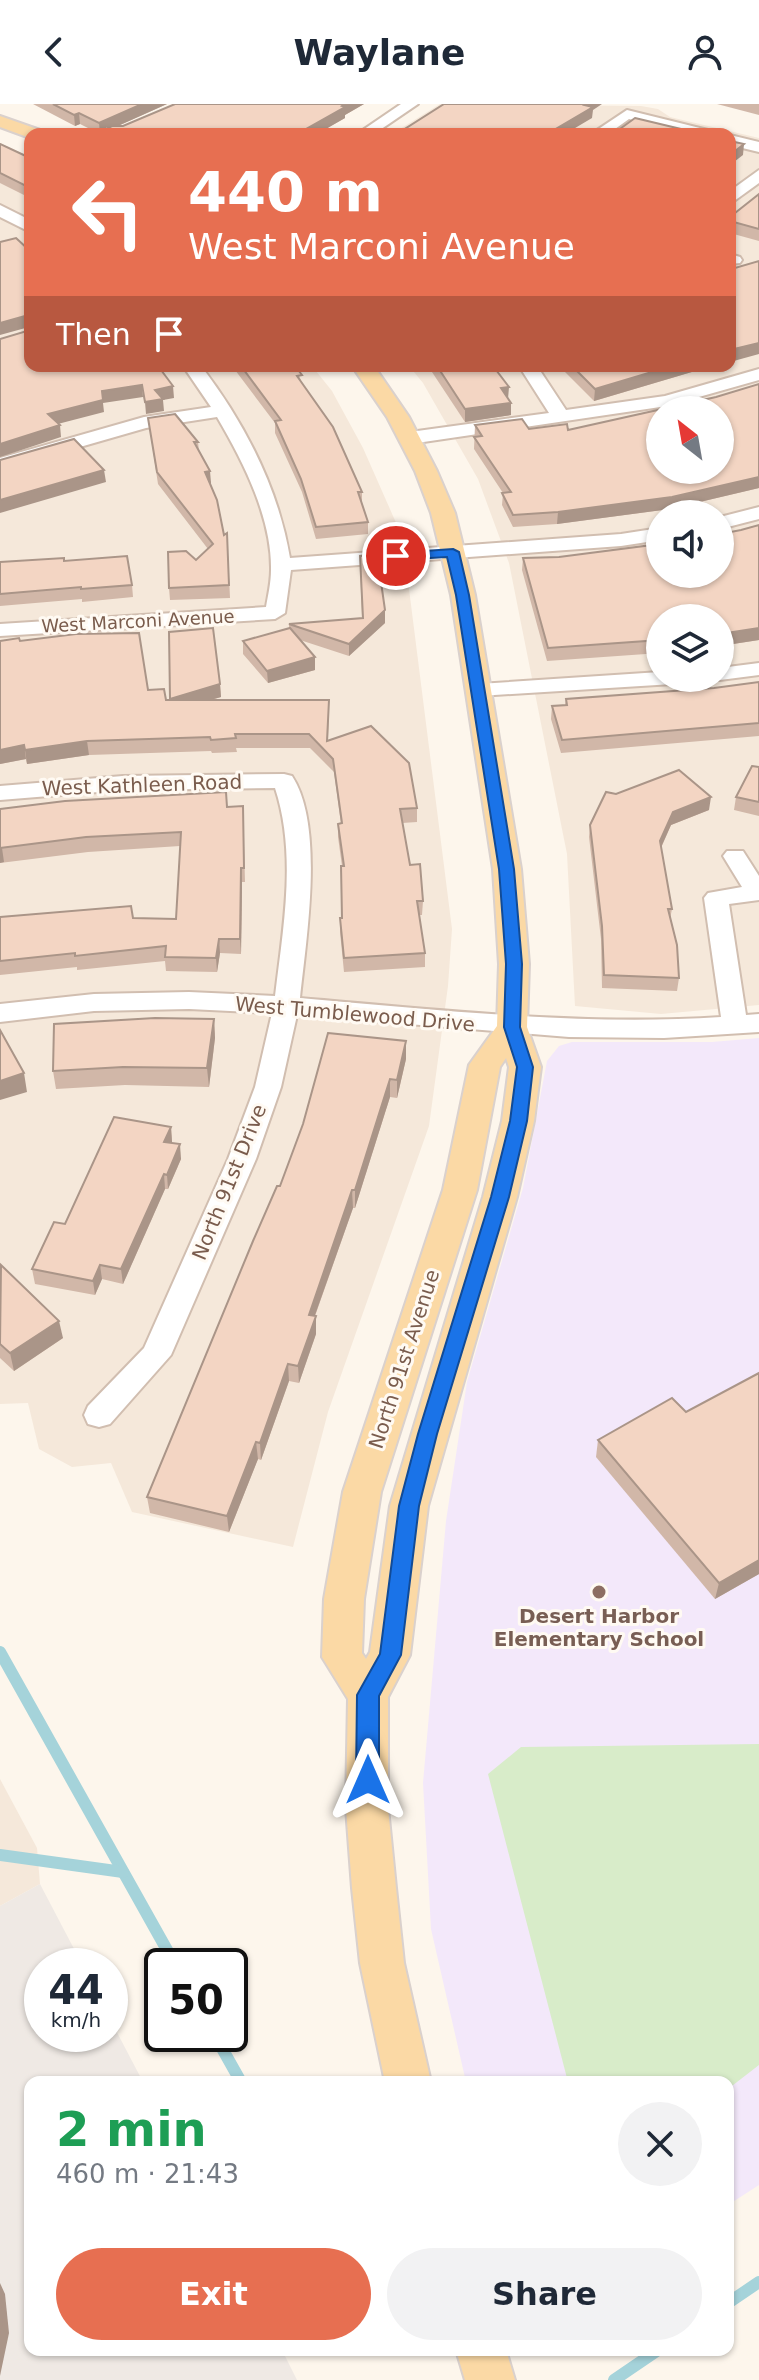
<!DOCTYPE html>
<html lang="en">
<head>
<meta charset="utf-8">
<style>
	:root { --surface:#fff; --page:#f2f2f3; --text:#1f2937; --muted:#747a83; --accent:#e76f51 }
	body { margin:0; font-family:"DejaVu Sans",sans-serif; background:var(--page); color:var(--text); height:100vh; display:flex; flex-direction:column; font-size:30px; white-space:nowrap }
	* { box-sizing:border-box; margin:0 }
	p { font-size:26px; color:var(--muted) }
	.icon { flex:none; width:44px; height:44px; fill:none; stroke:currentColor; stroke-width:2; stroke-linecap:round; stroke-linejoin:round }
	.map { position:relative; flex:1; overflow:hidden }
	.panel { position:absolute; left:24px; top:1972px; width:710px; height:280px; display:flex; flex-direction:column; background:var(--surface); border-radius:16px; box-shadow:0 2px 6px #0004 }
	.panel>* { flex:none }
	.banner { position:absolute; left:24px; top:24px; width:712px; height:244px; border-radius:16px; box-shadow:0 2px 6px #0004; background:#e76f51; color:#fff; overflow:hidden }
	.needle { width:52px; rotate:329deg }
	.tools { position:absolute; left:646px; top:292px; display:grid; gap:16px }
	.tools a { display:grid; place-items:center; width:88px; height:88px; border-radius:50%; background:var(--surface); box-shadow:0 2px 6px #0004; font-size:40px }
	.speed { position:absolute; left:24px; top:1844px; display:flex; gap:16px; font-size:40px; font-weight:700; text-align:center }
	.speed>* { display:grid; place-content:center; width:104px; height:104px; border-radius:50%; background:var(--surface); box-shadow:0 2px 6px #0004; line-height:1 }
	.speed small { font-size:20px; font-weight:400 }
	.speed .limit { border:4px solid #111; border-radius:12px; background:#fff; color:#111 }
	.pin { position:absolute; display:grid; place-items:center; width:68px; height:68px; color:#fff; margin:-34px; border:4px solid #fff; border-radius:50%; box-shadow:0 2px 8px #0007 }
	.me { position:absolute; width:88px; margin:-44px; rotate:0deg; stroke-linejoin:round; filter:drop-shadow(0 0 6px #0008) }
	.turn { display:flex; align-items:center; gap:28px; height:168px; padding:0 32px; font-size:36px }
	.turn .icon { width:104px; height:104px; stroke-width:2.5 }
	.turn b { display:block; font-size:56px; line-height:68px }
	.then { display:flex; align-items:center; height:76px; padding:0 32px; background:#0003; gap:16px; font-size:30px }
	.round { display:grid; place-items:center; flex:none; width:84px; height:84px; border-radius:42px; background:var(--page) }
	.overview { display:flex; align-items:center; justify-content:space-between; height:136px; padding:0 32px }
	h1 { font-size:48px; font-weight:700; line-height:60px; color:#1e9e55 }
	.button { display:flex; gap:16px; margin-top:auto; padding:16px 32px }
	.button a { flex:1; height:92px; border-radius:48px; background:var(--accent); color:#fff; font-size:32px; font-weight:700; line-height:92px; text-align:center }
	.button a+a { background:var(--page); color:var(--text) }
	header { display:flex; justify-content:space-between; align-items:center; height:104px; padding:0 32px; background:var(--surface); font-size:36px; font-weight:700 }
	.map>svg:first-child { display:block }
	.residential { fill:#f5e8da; fill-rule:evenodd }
	.industrial { fill:#efe9e4 }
	.education { fill:#f3e8fa }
	.green { fill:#d8ecc9 }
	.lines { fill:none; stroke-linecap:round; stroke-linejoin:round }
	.stream { stroke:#a5d3da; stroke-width:12 }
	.minor-casing { stroke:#d1beb0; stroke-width:4 }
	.major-casing { stroke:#dad1cd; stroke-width:4 }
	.minor { fill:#fff; fill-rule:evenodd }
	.major { fill:#fbd9a5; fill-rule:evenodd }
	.wall { fill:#d1b7a8 }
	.shaded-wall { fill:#aa9588 }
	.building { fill:#f3d5c3; stroke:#aa9588; stroke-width:2; fill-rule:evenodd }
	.route { fill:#1a73e8; stroke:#114b97; stroke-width:2 }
	.education-dot { fill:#8d6e63; stroke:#fffaf3; stroke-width:3 }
	.labels { text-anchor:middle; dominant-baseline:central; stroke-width:6; stroke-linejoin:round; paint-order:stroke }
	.far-street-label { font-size:18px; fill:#7a5c4d; stroke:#fffaf3 }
	.street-label { font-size:20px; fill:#7a5c4d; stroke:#fffaf3 }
	.education-label { font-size:20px; font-weight:bold; fill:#785e54; stroke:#fffaf3 }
</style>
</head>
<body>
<header><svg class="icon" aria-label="back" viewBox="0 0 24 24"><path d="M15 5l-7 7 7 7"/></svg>Waylane<svg class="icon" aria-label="person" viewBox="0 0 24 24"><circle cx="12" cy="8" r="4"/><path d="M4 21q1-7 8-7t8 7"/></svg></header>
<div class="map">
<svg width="759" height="2276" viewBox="0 0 759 2276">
	<rect width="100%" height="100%" fill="#fdf6ec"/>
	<g class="residential">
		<path d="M 440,0 L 641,2 L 658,5 L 670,13 L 759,34 L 759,901 L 661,910 L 575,902 L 567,750 L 509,459 L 478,375 L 423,279 L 409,262 L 730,262 L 730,30 L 392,30 ZM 660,306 L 720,306 L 720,366 L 660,366 ZM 660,410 L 720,410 L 720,470 L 660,470 ZM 660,514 L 720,514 L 720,574 L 660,574 Z"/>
		<polygon points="0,39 30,53 30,262 312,262 332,287 363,344 397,421 408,477 452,825 448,882 429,1022 328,1308 293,1443 132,1408 111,1359 72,1363 39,1345 28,1299 0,1300"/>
		<polygon points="0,1675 37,1744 40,1780 0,1802"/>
	</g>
	<polygon class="industrial" points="40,1780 83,1862 42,1862 42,1930 110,1930 110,1915 143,1978 30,1978 30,2246 282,2246 297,2276 0,2276 0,1802"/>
	<polygon class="education" points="759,934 759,2081 728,2101 728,1978 466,1978 431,1825 423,1679 446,1417 467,1278 523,1084 547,957 559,942 572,938 712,938"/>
	<polygon class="green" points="759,1640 759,1961 728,1985 728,1978 568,1978 488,1670 521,1643"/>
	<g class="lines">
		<g class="stream">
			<polyline points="0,1548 176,1862"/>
			<polyline points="0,1751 123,1768"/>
			<polyline points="214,1930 241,1978"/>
			<polyline points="728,2199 759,2178"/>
			<polyline points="614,2276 658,2246"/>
		</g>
		<g class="minor-casing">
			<g id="minor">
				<polygon points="401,0 418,0 374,30 357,30"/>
				<polygon points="627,6 712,27 714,30 689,30 629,15 608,30 591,30"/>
				<polygon points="730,31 759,38 759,48 730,41"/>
				<polygon points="759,66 759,79 730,100 730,87"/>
				<polygon points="0,101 30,116 30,128 0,113"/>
				<polygon points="730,150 740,153 742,156 740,159 730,160"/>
				<path d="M 183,262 L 201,262 C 244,318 278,383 290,454 L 621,430 L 660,424 L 660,436 L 621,442 L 291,466 L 285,509 L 275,515 L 0,532 L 0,520 L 266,503 C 268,491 271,479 271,466 C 272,414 243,357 217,313 L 146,324 L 0,366 L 0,354 L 144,313 L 211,303 Z"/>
				<polygon points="519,262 537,262 566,306 665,292 759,265 759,276 667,302 410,340 401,334 410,328 549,309"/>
				<polygon points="759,403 759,415 720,425 720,413"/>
				<polygon points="759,559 759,571 720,576 712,574 720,574 720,564"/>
				<polygon points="660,568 660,574 684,574 673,580 479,592 468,586 479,580"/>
				<path d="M 284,670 L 292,672 C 325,722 306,836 300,894 C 440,906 580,922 721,913 L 704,794 L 708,789 L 742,783 L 723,752 L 727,747 L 743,747 L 759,772 L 759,796 L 729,800 L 746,911 L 759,910 L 759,928 L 664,934 L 569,933 L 297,911 L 281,983 L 256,1055 L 171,1251 L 110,1320 L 99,1323 L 88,1320 L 84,1311 L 88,1302 L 144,1244 L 228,1055 L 255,983 L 272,909 L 189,905 L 94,907 L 0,918 L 0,900 L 94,890 L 189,888 L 275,892 C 283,824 297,751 275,684 L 123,686 L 0,696 L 0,682 L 123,672 Z"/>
			</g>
		</g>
		<g class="major-casing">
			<g id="major">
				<polygon points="0,12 40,26 43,30 30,30 30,34 0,23"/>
				<path d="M 352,262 L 374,262 L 409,313 L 437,367 L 455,409 L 475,491 L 521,765 L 529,860 L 527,923 L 541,963 L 534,1017 L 517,1093 L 428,1402 L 410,1551 L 388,1593 L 388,1704 L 396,1784 L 404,1859 L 431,1978 L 385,1978 L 360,1859 L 352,1784 L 346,1704 L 348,1595 L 322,1553 L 324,1495 L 343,1388 L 443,1086 L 469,961 L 497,922 L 499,860 L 493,765 L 451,491 L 431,409 L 415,367 L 387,313 ZM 506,954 L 509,963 L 502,1017 L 483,1093 L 390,1402 L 370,1548 L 366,1555 L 362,1549 L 364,1495 L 381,1388 L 477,1086 L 500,963 Z"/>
				<polygon points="456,2246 506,2246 515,2276 465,2276"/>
			</g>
		</g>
		<use href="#minor" class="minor"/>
		<use href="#major" class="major"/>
	</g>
	<g class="wall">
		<polygon points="33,0 167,0 118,22 123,22 175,0 364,0 345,11 345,14 317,30 106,30 106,27 100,30 80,20 75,22"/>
		<polygon points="717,0 759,0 759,11"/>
		<polygon points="0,40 30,54 30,94 0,79"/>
		<polygon points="759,90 759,137 730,129 730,113"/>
		<polygon points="232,262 295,262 302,279 362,388 362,400 368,418 368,430 316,435 302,388 275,329 275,319"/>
		<polygon points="428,262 493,262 508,295 511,311 465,318"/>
		<polygon points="563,262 712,262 594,297 563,266"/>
		<polygon points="759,280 759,384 670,405 557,420 513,423 502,401 503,389 474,345 475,321 529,325 568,326 716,293"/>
		<polygon points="148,314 198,338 199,347 211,379 210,379 224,431 227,429 230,494 170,496 169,484 208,445 158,380"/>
		<polygon points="759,421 759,536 720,542 720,514 660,514 660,549 547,557 522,466 523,454 559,453 660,440 660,470 720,470 720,430 741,426"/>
		<polygon points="64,454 64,457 132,481 133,493 82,498 82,495 0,502 0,458"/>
		<polygon points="360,464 385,519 349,552 300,536 315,566 268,579 243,550 243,537 289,524 289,520 362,514"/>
		<polygon points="20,537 148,586 166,596 170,596 220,580 221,593 211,596 329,609 328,637 417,704 417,718 402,719 410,761 423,797 422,811 419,811 425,849 425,863 344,868 340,828 340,814 342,814 342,762 338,733 338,720 341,720 334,668 310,644 236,644 237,648 212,649 211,647 89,651 27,660 26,655 0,660"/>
		<polygon points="759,578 759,632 561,649 551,615 552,602 565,601 566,595 714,584"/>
		<polygon points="759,663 759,712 734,706 736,693"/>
		<polygon points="616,690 709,706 671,721 661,744 672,805 670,815 679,874 677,887 602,884 601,835 589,733 590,721"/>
		<polygon points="243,702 245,778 242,778 241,850 220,849 217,868 166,867 165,857 77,866 77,863 0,871 0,813 176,815 180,742 88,748 0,759 0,705"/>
		<polygon points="214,915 215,934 209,983 125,981 56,985 53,967"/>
		<polygon points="406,937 406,955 397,994 390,993 355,1104 353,1104 315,1212 316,1230 299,1279 289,1277 261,1356 258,1355 229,1428 150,1409 147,1393 280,1082"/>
		<polygon points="171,1023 172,1039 181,1055 168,1085 165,1085 123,1180 102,1175 95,1191 35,1180 32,1165 65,1120"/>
		<polygon points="0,1162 63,1234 14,1267 0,1254"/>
		<polygon points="598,1336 759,1470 715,1495 596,1353"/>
	</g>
	<g class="shaded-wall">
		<polygon points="142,0 167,0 111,25 106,22 106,27 100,30 99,19"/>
		<polygon points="345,0 364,0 345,11 345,14 317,30 297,30"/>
		<polygon points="585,0 602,0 593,6 592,14 565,30 547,30"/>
		<polygon points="79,9 80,20 75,22 74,11"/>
		<polygon points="744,40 743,51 730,61 730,51"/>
		<polygon points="28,211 29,223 0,231 0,219"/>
		<polygon points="759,239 759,250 730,258 730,246"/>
		<polygon points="672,262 712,262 594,297 595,285"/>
		<polygon points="142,281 143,293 103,299 104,308 50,322 48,310 102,287"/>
		<polygon points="173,282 174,294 163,296 164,307 146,310 145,298 155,286"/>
		<polygon points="509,283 508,295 501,284"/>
		<polygon points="511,299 511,311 465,318 465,305"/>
		<polygon points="60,321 61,333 0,353 0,340"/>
		<polygon points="104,366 106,378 0,409 0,396"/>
		<polygon points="210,367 211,379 206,380 205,368"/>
		<polygon points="759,373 759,384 670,405 557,420 558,408"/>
		<polygon points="385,506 385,519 349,552 349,540"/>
		<polygon points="759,524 759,536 720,542 720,530"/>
		<polygon points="315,553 315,566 268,579 267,567"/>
		<polygon points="220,580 221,593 171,607 170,595"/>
		<polygon points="87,637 89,651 27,660 25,646"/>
		<polygon points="24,641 26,655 0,660 0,646"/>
		<polygon points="711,693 709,706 671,721 658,750 660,737 673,708"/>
		<polygon points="0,744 2,744 4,758 0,759"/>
		<polygon points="241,764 242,778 241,850 240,835"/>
		<polygon points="219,835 220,849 217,868 216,854"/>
		<polygon points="214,915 215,934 209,983 207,964"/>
		<polygon points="406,937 406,955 397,994 397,976"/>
		<polygon points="24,969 27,988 0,996 0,977"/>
		<polygon points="390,975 390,993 355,1104 355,1086"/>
		<polygon points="171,1023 172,1038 166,1053 164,1038"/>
		<polygon points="180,1040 181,1055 168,1085 167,1071"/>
		<polygon points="164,1070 165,1085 123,1180 121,1165"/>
		<polygon points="352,1086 353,1104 309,1228 309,1211"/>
		<polygon points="100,1161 102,1175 95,1191 93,1177"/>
		<polygon points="316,1212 316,1230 299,1279 298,1262"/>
		<polygon points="59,1217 63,1234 14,1267 10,1249"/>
		<polygon points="288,1260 289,1277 261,1356 260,1339"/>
		<polygon points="256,1338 258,1355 229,1428 227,1412"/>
		<polygon points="759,1456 759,1470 715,1495 719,1479"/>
		<polygon points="0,2179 5,2190 9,2229 0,2272"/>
	</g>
	<g class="building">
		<polygon points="53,0 142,0 99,19 79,9 74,11"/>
		<polygon points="175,0 345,0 342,2 345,3 297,30 122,30 106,22 123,22"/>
		<polygon points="444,0 585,0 584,1 593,3 547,30 401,30 403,29 400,28"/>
		<polygon points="635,14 702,30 613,30"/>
		<polygon points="730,37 744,40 730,51"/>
		<polygon points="0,40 30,54 30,84 0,69"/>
		<polygon points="759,90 759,125 730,117 730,113"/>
		<polygon points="16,134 30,147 30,213 28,211 0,219 0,138"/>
		<polygon points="759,157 759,239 730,246 730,163 735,164"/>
		<polygon points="30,226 30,262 158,262 173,282 155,286 163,295 145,298 142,281 102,287 103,296 48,310 60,321 0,340 0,235"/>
		<polygon points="241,262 295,262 302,271 297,272 333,323 362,388 358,388 368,418 316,423 301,375 275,317 281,316"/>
		<polygon points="437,262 493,262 509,283 501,284 511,299 465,305"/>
		<polygon points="572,262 672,262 595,285"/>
		<path d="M 759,280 L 759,373 L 672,393 L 558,408 L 513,411 L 502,389 L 511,388 L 474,333 L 482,332 L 475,321 L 522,315 L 529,325 L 567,320 L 568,326 L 716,293 ZM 660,306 L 720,306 L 720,366 L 660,366 Z"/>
		<polygon points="175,310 198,338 194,338 210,367 205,368 217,396 224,431 227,429 229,481 169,484 168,448 186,447 196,456 213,440 157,368 148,314"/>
		<polygon points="74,335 104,366 0,396 0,356"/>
		<polygon points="759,421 759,524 720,530 720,514 660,514 660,536 548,544 523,454 559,453 660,440 660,470 720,470 720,430 741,426"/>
		<polygon points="377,450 385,506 349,540 289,520 363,514 360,452"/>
		<polygon points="127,452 132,481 81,485 81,483 0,490 0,458 64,454 64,457"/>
		<polygon points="213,524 220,580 170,595 169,528"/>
		<polygon points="290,524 315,553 267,567 243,537"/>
		<polygon points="139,529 148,586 164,585 166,596 329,596 327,637 371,622 409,659 417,704 400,705 410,761 420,760 423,797 417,797 425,849 344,854 340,814 342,814 341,762 344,762 338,720 342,719 333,655 309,630 235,630 236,634 211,636 210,633 87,637 25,646 24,641 0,646 0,537 19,534 20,537 76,530"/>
		<polygon points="759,578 759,619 562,636 552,602 567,601 566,595 714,584"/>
		<polygon points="752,662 759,663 759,698 736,693"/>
		<polygon points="679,666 711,693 673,708 660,737 672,805 668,805 677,841 679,874 604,871 602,822 590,721 606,688 616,690"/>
		<polygon points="226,688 227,703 243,702 244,764 241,764 240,835 219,835 216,854 165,853 166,842 75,852 75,849 0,857 0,813 131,802 133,814 176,815 181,728 86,733 0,744 0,705 65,697"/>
		<polygon points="155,914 214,915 207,964 123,963 53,967 54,920"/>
		<polygon points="0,926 24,969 0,977"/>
		<polygon points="328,929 406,937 397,976 390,975 355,1086 352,1086 309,1211 316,1212 298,1262 288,1260 260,1339 256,1338 227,1412 147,1393 253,1137 277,1082 280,1082 303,1020"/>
		<polygon points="114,1013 171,1023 164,1038 180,1040 167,1071 164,1070 121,1165 100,1161 93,1177 32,1165 54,1118 65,1120"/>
		<polygon points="1,1161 59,1217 10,1249 0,1240"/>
		<polygon points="759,1269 759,1456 719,1479 598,1336 672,1294 686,1308"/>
		<polygon points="0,2192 2,2216 0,2228"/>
	</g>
	<polygon class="route" points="453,445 459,448 469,491 514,765 522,860 520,923 533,963 527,1017 509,1093 437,1330 419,1402 401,1551 379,1592 379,1676 375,1683 368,1686 360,1683 356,1676 357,1591 380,1550 399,1402 418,1330 491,1093 510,1017 517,963 504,923 506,860 499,765 456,491 447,453 396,456 389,452 396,449"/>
	<circle class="education-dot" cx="599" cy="1488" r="8"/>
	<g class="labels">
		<g class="far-street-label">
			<text transform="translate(138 517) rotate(-3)">West Marconi Avenue</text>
		</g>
		<g class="street-label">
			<text transform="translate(142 681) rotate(-2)">West Kathleen Road</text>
			<text transform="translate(355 910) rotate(5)">West Tumblewood Drive</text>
			<text transform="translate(229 1078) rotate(-68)">North 91st Drive</text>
			<text transform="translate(404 1255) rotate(-72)">North 91st Avenue</text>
		</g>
		<g class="education-label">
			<text x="599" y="1512">Desert Harbor<tspan x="599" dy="23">Elementary School</tspan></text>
		</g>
	</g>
</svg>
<div class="tools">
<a><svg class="needle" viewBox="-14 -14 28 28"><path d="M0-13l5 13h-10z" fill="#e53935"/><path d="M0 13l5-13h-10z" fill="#747a83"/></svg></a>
<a><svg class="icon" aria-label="sound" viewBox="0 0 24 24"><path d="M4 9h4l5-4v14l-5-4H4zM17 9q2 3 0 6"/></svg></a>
<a><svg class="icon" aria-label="layers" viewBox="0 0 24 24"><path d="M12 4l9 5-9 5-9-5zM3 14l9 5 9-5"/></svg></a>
</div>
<div class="speed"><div>44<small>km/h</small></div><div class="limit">50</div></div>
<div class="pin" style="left:396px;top:452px;background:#d93025"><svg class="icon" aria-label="arrive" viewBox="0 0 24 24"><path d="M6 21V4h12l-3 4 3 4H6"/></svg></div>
<svg class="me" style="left:368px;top:1676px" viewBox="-20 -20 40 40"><path d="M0-17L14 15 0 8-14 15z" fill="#1a73e8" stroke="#fff" stroke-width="4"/></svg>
<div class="banner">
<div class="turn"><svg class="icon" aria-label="left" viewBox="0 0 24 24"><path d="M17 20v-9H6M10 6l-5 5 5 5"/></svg><div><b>440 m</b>West Marconi Avenue</div></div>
<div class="then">Then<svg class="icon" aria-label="arrive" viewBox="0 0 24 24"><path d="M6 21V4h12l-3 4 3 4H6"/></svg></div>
</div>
<section class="panel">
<div class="overview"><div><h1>2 min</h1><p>460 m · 21:43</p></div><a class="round"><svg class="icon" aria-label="close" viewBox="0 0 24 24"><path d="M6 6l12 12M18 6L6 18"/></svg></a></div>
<div class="button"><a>Exit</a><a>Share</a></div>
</section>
</div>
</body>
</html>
